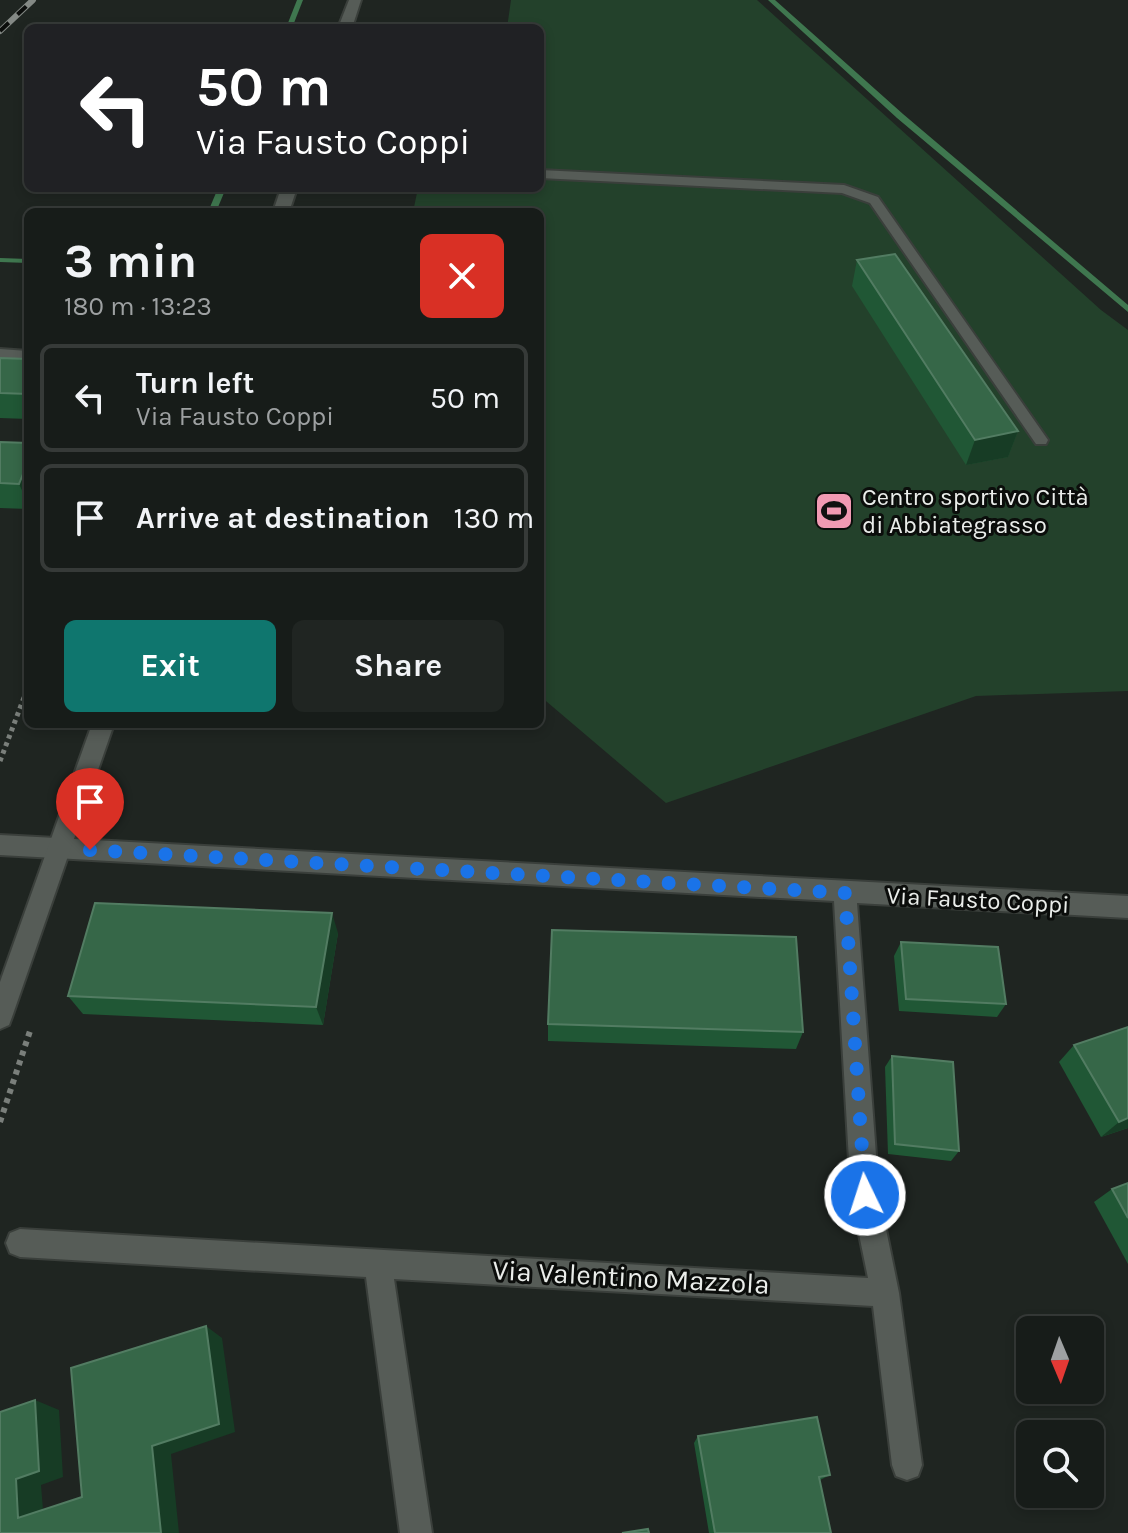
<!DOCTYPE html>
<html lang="en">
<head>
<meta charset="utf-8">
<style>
	:root { --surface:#171c19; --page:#202522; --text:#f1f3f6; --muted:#9ea1a2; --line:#363a38; --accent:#0f766e }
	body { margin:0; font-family:Karla,sans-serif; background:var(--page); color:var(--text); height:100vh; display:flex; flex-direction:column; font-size:30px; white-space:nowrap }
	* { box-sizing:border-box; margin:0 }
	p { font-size:26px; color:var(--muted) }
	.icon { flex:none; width:44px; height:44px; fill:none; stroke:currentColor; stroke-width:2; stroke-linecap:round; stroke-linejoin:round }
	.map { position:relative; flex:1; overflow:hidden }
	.details { position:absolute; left:24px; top:208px; width:520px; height:520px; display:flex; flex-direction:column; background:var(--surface); border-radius:12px; box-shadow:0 4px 12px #0003,0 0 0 2px var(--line) }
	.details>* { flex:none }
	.hud { position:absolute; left:24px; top:24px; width:520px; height:168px; border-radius:12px; box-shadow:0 4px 12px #0003,0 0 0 2px var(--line); background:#202124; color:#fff; overflow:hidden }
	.needle { width:52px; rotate:178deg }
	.fabs { position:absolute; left:1016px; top:1316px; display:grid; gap:16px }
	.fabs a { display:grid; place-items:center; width:88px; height:88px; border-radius:12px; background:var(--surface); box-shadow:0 4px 12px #0003,0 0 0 2px var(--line); font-size:40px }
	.pin { position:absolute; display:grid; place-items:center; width:68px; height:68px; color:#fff; margin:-82px -34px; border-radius:50% 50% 50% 0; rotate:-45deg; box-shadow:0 0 8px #0007 }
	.pin .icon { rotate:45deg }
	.me { position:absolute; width:88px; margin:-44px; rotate:356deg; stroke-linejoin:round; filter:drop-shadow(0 0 6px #0008) }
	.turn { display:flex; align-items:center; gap:28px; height:168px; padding:0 40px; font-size:36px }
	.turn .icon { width:104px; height:104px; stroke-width:2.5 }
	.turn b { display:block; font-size:56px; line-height:68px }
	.round { display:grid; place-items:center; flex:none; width:84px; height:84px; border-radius:12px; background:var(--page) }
	.overview { display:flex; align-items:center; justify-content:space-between; height:136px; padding:0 40px }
	h1 { font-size:48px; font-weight:700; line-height:60px }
	.cta { display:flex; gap:16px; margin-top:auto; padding:16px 40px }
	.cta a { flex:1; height:92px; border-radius:12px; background:var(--accent); color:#fff; font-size:32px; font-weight:700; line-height:92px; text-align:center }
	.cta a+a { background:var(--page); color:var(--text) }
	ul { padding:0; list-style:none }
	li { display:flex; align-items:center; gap:24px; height:108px; margin:0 16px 12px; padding:0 24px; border:4px solid var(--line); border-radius:12px }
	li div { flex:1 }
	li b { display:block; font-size:30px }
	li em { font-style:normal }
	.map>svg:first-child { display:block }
	.green { fill:#23412b }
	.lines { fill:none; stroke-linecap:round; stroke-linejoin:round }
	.stream { fill:#3f774f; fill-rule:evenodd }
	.service-casing { stroke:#3a3f3b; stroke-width:4 }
	.minor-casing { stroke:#3a3f3b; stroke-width:4 }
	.tertiary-casing { stroke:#3a3f3b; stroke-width:4 }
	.path-far1 { stroke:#7a7f7b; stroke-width:5; stroke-dasharray:4 4; stroke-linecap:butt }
	.path { stroke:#7a7f7b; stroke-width:6; stroke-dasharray:5 5; stroke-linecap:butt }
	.service { fill:#565c57; fill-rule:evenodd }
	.minor { fill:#565c57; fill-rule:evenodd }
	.tertiary { fill:#565c57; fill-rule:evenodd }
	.rail-casing { stroke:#848985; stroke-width:6 }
	.rail { stroke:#0b0d0b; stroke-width:4; stroke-dasharray:12; stroke-linecap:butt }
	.wall { fill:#205735 }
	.shaded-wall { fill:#173c25 }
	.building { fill:#366748; stroke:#527c62; stroke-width:2 }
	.route { stroke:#1a73e8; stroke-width:14; stroke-dasharray:0 25.2 }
	.labels { text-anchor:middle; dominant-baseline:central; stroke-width:6; stroke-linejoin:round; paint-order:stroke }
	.poi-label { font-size:24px; fill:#eaedea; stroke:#0b0d0b; text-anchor:start }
	.street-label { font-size:24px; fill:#eaedea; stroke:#0b0d0b }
	.near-street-label { font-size:28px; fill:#eaedea; stroke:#0b0d0b }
</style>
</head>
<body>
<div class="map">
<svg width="1128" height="1533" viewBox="0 0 1128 1533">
	<rect width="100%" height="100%" fill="#1f2521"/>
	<polygon class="green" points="511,0 757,0 1101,310 1128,330 1128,691 976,696 666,803 540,696 540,212 413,212 418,188 540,188 540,28 507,28"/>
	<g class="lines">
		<g class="stream">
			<polygon points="297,0 303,0 292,28 286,28"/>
			<polygon points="768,0 775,0 903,114 1128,305 1128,312 897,118"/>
			<polygon points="218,188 226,188 216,212 208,212"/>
			<polygon points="0,258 28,259 28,263 0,262"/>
		</g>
		<g class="service-casing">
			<polygon id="service" points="540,170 844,185 878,197 1048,440 1046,444 1036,444 870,203 842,193 540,178"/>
		</g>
		<g class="minor-casing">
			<g id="minor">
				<polygon points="0,349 28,351 28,363 0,361"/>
				<polygon points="0,835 1128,896 1128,918 857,903 879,1195 899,1293 922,1465 918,1476 907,1480 896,1476 892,1465 873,1306 394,1279 432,1533 400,1533 366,1277 20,1257 10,1253 6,1243 10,1233 20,1229 868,1278 851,1195 834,901 0,855"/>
			</g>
		</g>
		<g class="tertiary-casing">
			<g id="tertiary">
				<polygon points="349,0 361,0 352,28 338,28"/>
				<polygon points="281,188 297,188 289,212 273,212"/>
				<polygon points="92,724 114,724 12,1017 9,1025 0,1029 0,982"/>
			</g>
		</g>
		<polyline class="path-far1" points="0,761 28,687"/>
		<polyline class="path" points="0,1122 31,1028"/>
		<use href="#service" class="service"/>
		<use href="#minor" class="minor"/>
		<use href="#tertiary" class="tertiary"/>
		<g class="rail-casing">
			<polyline id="rail" points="0,31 33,0"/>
		</g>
		<use href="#rail" class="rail"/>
	</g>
	<g class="wall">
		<polygon points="857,260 1018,431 1008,457 966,465 852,286"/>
		<polygon points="0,358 28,359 28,419 0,418"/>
		<polygon points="0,442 28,443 28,509 0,508"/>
		<polygon points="338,933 323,1025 83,1014 68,996"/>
		<polygon points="901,942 1006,1004 997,1017 899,1011 894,956"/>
		<polygon points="548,1024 803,1032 796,1049 548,1041"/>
		<polygon points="1128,1027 1128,1128 1101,1137 1059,1062 1074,1045"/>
		<polygon points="892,1056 959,1151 951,1161 888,1154 885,1067"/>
		<polygon points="1128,1183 1128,1264 1094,1202 1112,1189"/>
		<polygon points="698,1436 830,1475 820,1480 831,1533 709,1533 694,1443"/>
	</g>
	<g class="shaded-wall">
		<polygon points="1018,431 1008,457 966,465 975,440"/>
		<polygon points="28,462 28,503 19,484"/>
		<polygon points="332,913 338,933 323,1025 316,1007"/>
		<polygon points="1128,1118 1128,1128 1101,1137 1119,1122"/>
		<polygon points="206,1326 222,1338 235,1432 171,1454 179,1533 161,1533 152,1446"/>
		<polygon points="35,1400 59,1410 63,1477 41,1485 44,1522 18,1518 16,1479"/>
	</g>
	<g class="building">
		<polygon points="895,254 1018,431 975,440 857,260"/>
		<polygon points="0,358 28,359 28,394 0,393"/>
		<polygon points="0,442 28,443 28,462 19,484 0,483"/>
		<polygon points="95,903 332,913 316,1007 68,996"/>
		<polygon points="552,930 796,937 803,1032 548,1024"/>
		<polygon points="901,942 998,947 1006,1004 906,999"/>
		<polygon points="1128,1027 1128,1118 1119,1122 1074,1045"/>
		<polygon points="892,1056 953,1062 959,1151 895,1144"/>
		<polygon points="1128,1183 1128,1218 1112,1189"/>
		<polygon points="206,1326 219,1424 152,1446 161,1533 0,1533 0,1412 35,1400 39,1471 16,1479 18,1518 82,1497 71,1368"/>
		<polygon points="817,1417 830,1475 819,1477 831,1533 715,1533 698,1436"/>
		<polygon points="648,1529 649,1533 622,1533"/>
	</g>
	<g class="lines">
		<polyline class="route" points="90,850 845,893 865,1195"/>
	</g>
	<defs>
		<g id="stadium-square" transform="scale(2)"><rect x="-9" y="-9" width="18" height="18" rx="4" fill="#f19ab3" stroke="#0b0d0b"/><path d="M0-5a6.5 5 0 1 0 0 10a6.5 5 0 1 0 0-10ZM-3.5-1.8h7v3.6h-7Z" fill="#111"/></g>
	</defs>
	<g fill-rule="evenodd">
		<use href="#stadium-square" x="834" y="511"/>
	</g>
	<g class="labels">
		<g class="poi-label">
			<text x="862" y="497">Centro sportivo Città<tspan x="862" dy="28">di Abbiategrasso</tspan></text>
		</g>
		<g class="street-label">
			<text transform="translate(978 900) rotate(3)">Via Fausto Coppi</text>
		</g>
		<g class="near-street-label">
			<text transform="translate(631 1277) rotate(3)">Via Valentino Mazzola</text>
		</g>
	</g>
</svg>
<div class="fabs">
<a><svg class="needle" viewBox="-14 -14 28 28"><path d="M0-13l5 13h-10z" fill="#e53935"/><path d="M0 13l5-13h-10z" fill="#9ea1a2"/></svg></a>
<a><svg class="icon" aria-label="search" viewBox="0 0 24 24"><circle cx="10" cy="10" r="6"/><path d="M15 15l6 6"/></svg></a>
</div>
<div class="pin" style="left:90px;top:850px;background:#d93025"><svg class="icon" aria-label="arrive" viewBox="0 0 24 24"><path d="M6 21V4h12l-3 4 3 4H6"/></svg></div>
<svg class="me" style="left:865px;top:1195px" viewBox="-20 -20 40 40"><circle r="17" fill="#1a73e8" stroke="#fff" stroke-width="3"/><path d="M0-11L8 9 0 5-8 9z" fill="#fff"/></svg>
<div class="hud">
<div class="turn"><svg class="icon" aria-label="left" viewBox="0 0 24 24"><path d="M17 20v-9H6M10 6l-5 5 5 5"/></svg><div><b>50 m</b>Via Fausto Coppi</div></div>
</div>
<section class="details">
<div class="overview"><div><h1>3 min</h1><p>180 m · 13:23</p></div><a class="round" style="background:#d93025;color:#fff"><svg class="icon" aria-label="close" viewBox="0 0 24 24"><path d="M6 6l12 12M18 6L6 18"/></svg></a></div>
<ul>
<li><svg class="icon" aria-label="left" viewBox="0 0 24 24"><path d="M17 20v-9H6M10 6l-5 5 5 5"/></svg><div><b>Turn left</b><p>Via Fausto Coppi</p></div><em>50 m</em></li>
<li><svg class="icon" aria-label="arrive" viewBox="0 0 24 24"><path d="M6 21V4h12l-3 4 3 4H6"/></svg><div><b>Arrive at destination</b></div><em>130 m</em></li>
</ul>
<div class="cta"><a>Exit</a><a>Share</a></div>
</section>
</div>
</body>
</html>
